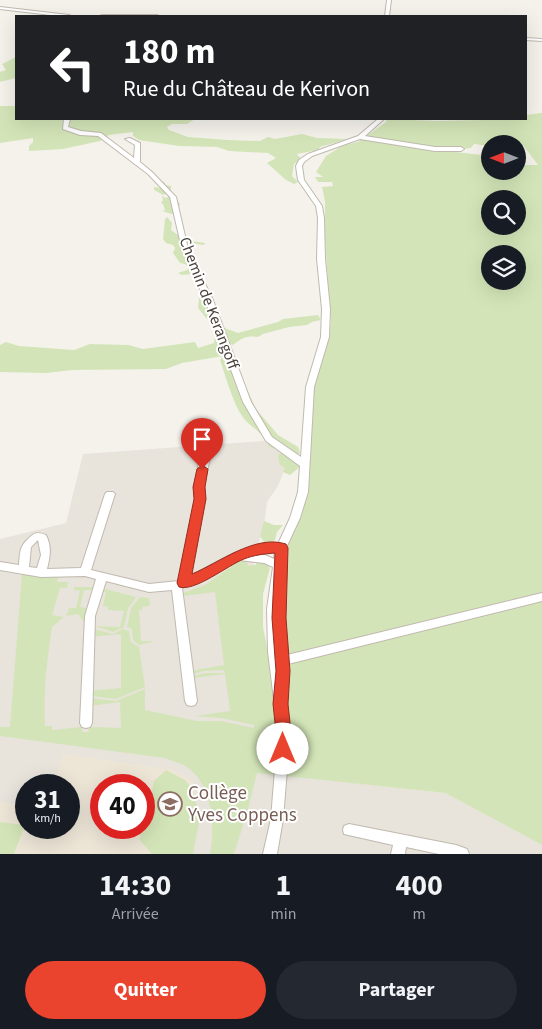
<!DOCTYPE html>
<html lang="fr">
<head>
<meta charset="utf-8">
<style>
	:root { --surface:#171b24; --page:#242831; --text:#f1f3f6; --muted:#9ea1a6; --accent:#ea432e }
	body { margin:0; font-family:"Source Sans 3",sans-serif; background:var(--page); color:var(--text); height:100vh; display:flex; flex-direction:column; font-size:19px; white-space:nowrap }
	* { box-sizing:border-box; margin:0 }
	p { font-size:16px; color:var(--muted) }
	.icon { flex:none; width:28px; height:28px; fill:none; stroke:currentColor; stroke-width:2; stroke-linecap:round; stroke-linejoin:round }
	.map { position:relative; height:854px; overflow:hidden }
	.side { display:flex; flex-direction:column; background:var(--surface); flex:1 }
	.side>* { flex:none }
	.top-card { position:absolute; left:15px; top:15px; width:512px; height:105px; border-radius:0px; box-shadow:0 5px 20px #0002; background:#202124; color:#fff; overflow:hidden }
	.needle { width:32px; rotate:270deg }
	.fabs { position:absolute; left:481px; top:135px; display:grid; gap:10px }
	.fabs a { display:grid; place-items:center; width:45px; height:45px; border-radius:50%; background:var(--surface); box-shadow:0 5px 20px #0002; font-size:25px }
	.speed { position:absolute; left:15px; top:774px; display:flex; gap:10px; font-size:25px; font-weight:700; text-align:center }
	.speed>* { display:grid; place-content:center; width:65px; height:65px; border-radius:50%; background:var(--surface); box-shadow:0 5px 20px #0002; line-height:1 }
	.speed small { font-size:12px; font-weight:400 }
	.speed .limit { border:8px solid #d22; background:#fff; color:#111 }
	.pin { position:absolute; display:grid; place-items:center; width:42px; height:42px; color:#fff; margin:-51px -21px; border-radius:50% 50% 50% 0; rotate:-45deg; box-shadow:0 0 5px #0007 }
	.pin .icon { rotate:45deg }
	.me { position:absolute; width:55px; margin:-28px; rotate:0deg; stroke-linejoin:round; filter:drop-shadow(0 0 4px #0008) }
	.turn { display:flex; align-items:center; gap:18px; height:105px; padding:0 25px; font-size:22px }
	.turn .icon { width:65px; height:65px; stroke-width:2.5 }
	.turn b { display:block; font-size:35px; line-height:42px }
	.eta { display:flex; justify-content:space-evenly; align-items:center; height:85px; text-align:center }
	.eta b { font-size:30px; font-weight:700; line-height:35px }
	.cta { display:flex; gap:10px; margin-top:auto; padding:10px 25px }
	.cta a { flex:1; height:58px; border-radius:30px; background:var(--accent); color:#fff; font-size:20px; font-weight:700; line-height:58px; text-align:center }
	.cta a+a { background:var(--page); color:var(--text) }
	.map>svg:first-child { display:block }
	.residential { fill:#e8e3db; fill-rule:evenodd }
	.education { fill:#ede6d7; fill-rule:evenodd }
	.green { fill:#d3e5b8; fill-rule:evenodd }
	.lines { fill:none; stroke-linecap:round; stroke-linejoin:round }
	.minor-casing { stroke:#c0b9af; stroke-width:2 }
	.minor { fill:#fff; fill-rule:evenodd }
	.route { fill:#ea432e; stroke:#982c1e }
	.labels { text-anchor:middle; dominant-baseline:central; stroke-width:4; stroke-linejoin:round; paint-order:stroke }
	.street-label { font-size:16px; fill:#49423a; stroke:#fff }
	.near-education-label { font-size:19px; fill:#785e54; stroke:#fff; text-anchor:start }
</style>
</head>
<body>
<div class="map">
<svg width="542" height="854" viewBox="0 0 542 854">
	<rect width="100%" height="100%" fill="#f5f2ec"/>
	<path class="residential" d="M 264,441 L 283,451 L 285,468 L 278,486 L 267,502 L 265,519 L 244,601 L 255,699 L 254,772 L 445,793 L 542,845 L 542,854 L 0,854 L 0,539 L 66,523 L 83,454 ZM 26,785 L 69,785 L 69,828 L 26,828 ZM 101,785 L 144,785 L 144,828 L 101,828 Z"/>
	<path class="education" d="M 63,754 L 173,770 L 194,782 L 199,819 L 192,854 L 0,854 L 0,802 L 26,806 L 26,828 L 69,828 L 69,785 L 53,785 ZM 101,785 L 144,785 L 144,828 L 101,828 Z"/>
	<g class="green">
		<polygon points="16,57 16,78 0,82 0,72 6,70 2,64"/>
		<polygon points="0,106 16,106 16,119 195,119 187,124 172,124 167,127 169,130 188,137 228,140 260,141 268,137 275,139 302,134 317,138 348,139 320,147 318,150 297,154 301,159 294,164 292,176 298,182 294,184 286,180 267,163 276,158 268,153 229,151 217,147 179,146 139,140 133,136 133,132 109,135 100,141 63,149 29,151 29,146 33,142 33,138 0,143"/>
		<path d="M 542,113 L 542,845 L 445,793 L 257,773 L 248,809 L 234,854 L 210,854 C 215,825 213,786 187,767 C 181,763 172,761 165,758 L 0,736 L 0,727 L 10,727 L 22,574 L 27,574 L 70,575 L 70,577 L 58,578 L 57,582 L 68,582 L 67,588 L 60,588 L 52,615 L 64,617 L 52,627 C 47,660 43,693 45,726 L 52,726 L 52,730 L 82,727 L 82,732 L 88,732 L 89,727 L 121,728 L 120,702 L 89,706 L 89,698 L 116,701 L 145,689 L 145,710 L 197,721 L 221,721 L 254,728 L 254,725 L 221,718 L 195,716 L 230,711 L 225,674 L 192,678 L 191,676 L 207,673 L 225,673 L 224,670 L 203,671 L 191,675 L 190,671 L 224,665 L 215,592 L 183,596 L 183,593 L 205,585 L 231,567 L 231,562 L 246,559 L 248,566 L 255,565 L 258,561 L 265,562 L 270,568 L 263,594 L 263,627 L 268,652 L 284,704 L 282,621 L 284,553 L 298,518 L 312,388 L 326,346 L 331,323 L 325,240 L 325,202 L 322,187 L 333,186 L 332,182 L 318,182 L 315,177 L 323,177 L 316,172 L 326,156 L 342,146 L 358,142 L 386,122 L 387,119 L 438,121 L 526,119 L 526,115 ZM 474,144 L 490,146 L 490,144 L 523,145 L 538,165 L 518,165 L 518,171 L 490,171 L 490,165 L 484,165 L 481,155 L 448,151 L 471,148 ZM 490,199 L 518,199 L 518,226 L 490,226 ZM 490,254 L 518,254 L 518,281 L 490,281 Z"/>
		<polygon points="161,181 164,182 166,185 171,186 171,192 180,204 175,215 162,211 165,210 163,204 161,203 163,200 162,196 166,198 170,196 168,193 163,195 154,190 154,187 161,188"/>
		<polygon points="167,217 172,223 171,230 185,240 205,243 204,245 189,243 187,245 192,252 191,255 196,261 195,266 205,283 203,285 209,292 208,295 218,308 217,315 212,315 210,318 207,319 198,308 199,298 204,295 198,284 194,282 192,274 182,275 178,273 187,270 189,268 185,264 180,263 173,253 175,248 173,245 166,243 163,239 165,219"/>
		<path d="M 318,315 L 321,320 L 312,322 L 307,325 L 289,327 L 263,334 L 258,337 C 247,335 241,338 233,345 L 228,343 L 241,376 L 256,409 L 278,435 L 298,447 L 300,453 L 296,455 L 301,466 L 290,475 L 283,472 L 285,468 L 280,465 L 278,456 L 282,451 L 269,447 C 267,436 254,429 246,421 C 234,408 226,377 220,360 L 223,356 L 182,363 L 166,369 L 72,370 L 47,373 L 0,372 L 0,345 L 6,342 L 19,346 L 74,350 L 90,344 L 128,345 L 143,349 L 195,342 L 198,348 L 214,343 L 215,336 L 219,336 L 222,327 L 238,333 L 278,322 L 283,319 Z"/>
		<polygon points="264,521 274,525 283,525 277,532 275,540 271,543 264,542 260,536"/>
		<polygon points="74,587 92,587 92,590 84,590 80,607 87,608 84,622 78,614 66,616 69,608 76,608 80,591 74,590"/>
		<polygon points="102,588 136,597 128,608 124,627 113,632 95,626 120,627 124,611 108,610 108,607 103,606 106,592 101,591"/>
		<polygon points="140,597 149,598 150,606 142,607 142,610 139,610 141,641 155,641 139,645 133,640 132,629 127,627 131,608"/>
		<polygon points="90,628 113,634 123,629 129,631 131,642 139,647 145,687 116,699 91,696 90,691 121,688 121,634 90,637"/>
		<polygon points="166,770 185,780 192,789 200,817 193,854 152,854 139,839 144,828 154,781"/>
		<polygon points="0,822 25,825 14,854 0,854"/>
	</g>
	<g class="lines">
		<g class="minor-casing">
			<g id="minor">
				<polygon points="387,0 391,0 389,16 385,16"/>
				<polygon points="0,7 69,15 71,16 59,16 0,9"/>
				<polygon points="102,15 157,15 159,16 100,16"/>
				<polygon points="526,38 542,39 542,41 526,40"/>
				<path d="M 64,119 L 70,119 L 68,127 L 81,131 L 101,133 L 134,158 L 135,145 L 125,139 L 130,138 L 140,143 L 140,162 L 152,172 L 176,197 L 188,249 L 213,300 L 251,402 L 272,437 L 301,457 L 306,387 L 321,337 L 322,309 L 317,259 L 318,218 L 316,206 L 298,180 L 296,166 L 299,160 L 308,154 L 358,136 L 378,119 L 384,119 L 365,136 L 435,147 L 461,147 L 464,149 L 461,151 L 435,151 L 360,139 L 312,156 L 304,162 L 302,166 L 304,180 L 322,206 L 324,218 L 325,259 L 330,309 L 329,337 L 314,387 L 308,492 L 300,518 L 286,548 L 282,579 L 285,583 L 284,618 L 287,655 L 542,593 L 542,601 L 288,664 L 288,687 L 285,691 L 290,732 L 283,819 L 277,854 L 263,854 L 271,819 L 278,732 L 268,652 L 267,609 L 273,567 L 264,563 L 239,560 L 208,578 L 182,588 L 197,701 L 195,705 L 191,706 L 187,705 L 185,701 L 172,590 L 149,592 L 106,581 L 95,616 L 92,723 L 90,727 L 86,728 L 82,727 L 80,723 L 85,616 L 96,579 L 85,576 L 41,577 L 0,570 L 0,562 L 19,565 C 20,554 19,547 28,539 C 35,532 38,532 46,535 C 52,547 50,557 47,569 L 81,568 L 105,494 L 107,492 L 113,492 L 115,494 L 91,570 L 149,584 L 179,581 L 195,499 L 194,487 L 201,452 L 206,449 L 211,452 L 204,487 L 205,499 L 190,576 L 234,553 L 258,545 L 278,544 L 290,518 L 298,492 L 300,466 L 266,441 L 243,402 L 205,300 L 182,249 L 170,197 L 148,174 L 98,136 L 80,135 L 63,129 ZM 38,540 L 41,555 L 37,568 L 29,567 L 31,547 ZM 275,552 L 274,559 L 265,555 L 255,554 Z"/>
				<polygon points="349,824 456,845 467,849 469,854 439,854 406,847 405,854 391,854 393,845 344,834 343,830 344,826"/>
			</g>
		</g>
		<use href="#minor" class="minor"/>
	</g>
	<path class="route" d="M 202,465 L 208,469 L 205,487 L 206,499 L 192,574 C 219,563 255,534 286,544 L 288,548 L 286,618 L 290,671 L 288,704 L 291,732 L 291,749 L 289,754 L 283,756 L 277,754 L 275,749 L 276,732 L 273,704 L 276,671 L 272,618 L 275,553 C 264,554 254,555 244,559 C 228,565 195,592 179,587 L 177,583 L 194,499 L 193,487 L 197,469 Z"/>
	<defs>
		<g id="school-ring" transform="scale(1.25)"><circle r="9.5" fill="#fff" stroke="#8d6e63" stroke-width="1.5"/><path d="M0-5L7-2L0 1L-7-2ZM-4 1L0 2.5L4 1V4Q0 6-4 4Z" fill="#8d6e63"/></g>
	</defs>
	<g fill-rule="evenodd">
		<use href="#school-ring" x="170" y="804"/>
	</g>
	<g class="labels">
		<g class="street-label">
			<text transform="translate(209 303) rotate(69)">Chemin de Kerangoff</text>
		</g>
		<g class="near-education-label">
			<text x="188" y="793">Collège<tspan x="188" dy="22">Yves Coppens</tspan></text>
		</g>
	</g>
</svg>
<div class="fabs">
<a><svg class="needle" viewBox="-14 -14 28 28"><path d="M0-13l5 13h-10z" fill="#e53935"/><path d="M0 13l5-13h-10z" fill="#9ea1a6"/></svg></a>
<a><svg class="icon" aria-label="search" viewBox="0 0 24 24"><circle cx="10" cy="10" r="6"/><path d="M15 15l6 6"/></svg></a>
<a><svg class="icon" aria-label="layers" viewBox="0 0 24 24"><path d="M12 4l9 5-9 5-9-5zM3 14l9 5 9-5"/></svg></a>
</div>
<div class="speed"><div>31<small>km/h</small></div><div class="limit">40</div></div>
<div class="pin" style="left:202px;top:469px;background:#d93025"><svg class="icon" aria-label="arrive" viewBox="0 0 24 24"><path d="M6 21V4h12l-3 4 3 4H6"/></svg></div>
<svg class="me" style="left:283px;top:749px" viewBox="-20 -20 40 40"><circle r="19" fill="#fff"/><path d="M0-13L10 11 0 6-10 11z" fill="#ea432e"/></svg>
<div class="top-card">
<div class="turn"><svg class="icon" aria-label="left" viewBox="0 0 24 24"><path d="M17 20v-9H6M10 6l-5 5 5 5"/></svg><div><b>180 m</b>Rue du Château de Kerivon</div></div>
</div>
</div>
<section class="side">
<div class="eta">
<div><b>14:30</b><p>Arrivée</p></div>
<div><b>1</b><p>min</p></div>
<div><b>400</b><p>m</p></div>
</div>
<div class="cta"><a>Quitter</a><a>Partager</a></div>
</section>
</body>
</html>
